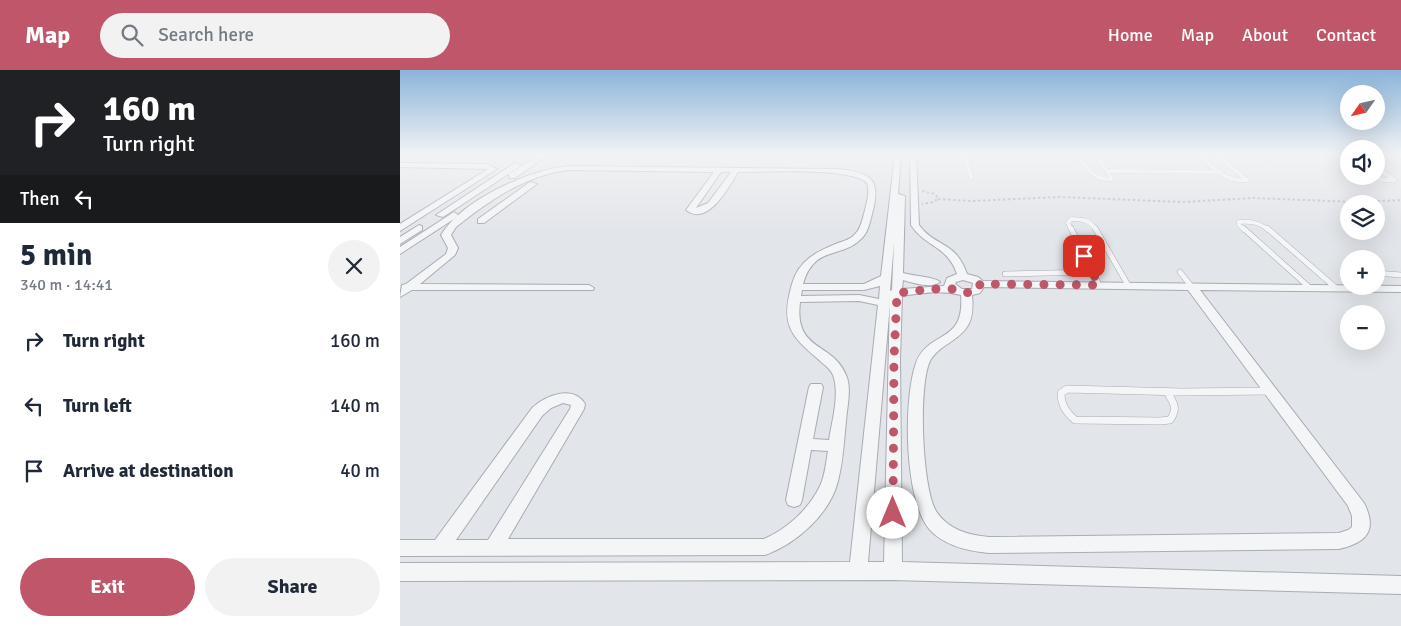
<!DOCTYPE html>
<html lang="en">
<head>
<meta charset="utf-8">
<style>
	:root { --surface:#fff; --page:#f2f2f3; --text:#1f2937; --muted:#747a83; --accent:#bf5669 }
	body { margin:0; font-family:Signika,sans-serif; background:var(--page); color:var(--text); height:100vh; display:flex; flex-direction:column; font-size:19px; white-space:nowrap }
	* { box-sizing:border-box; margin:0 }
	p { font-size:16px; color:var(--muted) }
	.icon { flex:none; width:28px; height:28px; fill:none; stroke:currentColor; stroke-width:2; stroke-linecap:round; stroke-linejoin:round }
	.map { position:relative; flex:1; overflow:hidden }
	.sheet { display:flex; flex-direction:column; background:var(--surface); width:400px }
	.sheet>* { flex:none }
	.banner { background:#202124; color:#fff; overflow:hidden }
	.needle { width:32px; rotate:236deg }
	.buttons { position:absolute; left:940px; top:15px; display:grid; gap:10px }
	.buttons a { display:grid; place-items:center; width:45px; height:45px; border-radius:50%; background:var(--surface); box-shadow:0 5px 20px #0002; font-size:25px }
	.pin { position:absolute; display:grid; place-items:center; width:42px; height:42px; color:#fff; margin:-21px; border-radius:10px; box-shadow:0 2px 8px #0006 }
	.me { position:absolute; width:55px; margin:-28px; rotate:0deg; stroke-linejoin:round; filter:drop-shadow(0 0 4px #0008) }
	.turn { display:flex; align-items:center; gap:18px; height:105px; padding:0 20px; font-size:22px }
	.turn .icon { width:65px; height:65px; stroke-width:2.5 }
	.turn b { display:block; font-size:35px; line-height:42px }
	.then { display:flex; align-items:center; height:48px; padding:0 20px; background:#0003; gap:10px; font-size:19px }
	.round { display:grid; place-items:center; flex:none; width:52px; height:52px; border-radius:26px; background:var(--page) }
	.overview { display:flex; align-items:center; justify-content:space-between; height:85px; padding:0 20px }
	h1 { font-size:30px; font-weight:700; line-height:38px }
	.primary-button { display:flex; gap:10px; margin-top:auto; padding:10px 20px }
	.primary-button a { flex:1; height:58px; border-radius:30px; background:var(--accent); color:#fff; font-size:20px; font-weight:700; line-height:58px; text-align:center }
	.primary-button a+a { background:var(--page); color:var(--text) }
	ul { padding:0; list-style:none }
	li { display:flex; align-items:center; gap:15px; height:65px; padding:0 20px }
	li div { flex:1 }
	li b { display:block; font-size:19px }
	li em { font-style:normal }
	header { display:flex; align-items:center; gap:30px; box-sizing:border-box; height:70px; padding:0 25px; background:var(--accent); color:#fff }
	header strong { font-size:24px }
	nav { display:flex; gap:28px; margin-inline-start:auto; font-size:18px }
	.search { width:350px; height:45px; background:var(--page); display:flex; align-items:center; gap:12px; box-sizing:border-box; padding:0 18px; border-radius:28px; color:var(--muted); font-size:19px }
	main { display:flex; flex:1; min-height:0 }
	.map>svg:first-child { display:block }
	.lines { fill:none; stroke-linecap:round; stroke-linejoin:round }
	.lane-far2-casing { stroke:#a8acb3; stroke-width:4.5 }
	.lane-far1-casing { stroke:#a8acb3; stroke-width:6 }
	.lane-casing { stroke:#a8acb3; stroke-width:8 }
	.street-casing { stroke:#a8acb3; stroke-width:2 }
	.path { stroke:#b8bbc0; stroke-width:2; stroke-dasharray:2.5 2.5; stroke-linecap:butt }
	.lane-far2 { stroke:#f4f5f7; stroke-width:4 }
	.lane-far1 { stroke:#f4f5f7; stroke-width:5 }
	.lane { stroke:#f4f5f7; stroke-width:7 }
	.street { fill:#f4f5f7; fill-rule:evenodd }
	.route { stroke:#bf5669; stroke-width:9; stroke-dasharray:0 16.2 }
</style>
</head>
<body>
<header>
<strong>Map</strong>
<div class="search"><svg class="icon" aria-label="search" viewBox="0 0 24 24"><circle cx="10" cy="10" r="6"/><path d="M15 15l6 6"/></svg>Search here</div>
<nav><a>Home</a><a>Map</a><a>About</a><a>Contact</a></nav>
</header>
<main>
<section class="sheet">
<div class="banner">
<div class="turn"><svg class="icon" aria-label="right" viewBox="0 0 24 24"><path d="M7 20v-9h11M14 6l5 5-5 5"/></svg><div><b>160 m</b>Turn right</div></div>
<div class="then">Then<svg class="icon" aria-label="left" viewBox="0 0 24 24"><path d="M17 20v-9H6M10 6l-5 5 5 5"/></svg></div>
</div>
<div class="overview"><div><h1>5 min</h1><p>340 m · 14:41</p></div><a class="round"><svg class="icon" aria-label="close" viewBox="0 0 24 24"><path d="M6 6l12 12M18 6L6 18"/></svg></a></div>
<ul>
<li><svg class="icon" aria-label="right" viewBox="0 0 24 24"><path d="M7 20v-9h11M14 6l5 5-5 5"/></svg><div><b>Turn right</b></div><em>160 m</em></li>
<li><svg class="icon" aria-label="left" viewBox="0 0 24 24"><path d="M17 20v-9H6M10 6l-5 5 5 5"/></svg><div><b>Turn left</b></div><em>140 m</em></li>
<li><svg class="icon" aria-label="arrive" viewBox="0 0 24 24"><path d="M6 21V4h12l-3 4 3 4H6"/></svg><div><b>Arrive at destination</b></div><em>40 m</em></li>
</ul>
<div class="primary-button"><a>Exit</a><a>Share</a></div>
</section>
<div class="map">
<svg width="1001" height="556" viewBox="0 0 1001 556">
	<rect width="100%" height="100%" fill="#e2e5e9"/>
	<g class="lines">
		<g class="lane-far2-casing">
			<g id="lane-far2">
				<polyline points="565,84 571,107"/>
				<path d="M 677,84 C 687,97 694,112 712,109 L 696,84"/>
				<path d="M 797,84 C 812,97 826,113 847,110 L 815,84"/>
				<polyline points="933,84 949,93"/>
				<polyline points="708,101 820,102"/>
				<polyline points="972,106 983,110 995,110 976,98"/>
				<path d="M 671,160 L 668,153 L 671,149 C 682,149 690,150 696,160"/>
				<path d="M 844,160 L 839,155 L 839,152 C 850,151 859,152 868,160"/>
			</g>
		</g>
		<g class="lane-far1-casing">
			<g id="lane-far1">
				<polyline points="671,158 699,215"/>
				<polyline points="695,158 728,215"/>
				<polyline points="843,158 910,218"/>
				<polyline points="867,158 936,218"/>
				<polyline points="780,202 791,216"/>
				<polyline points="976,203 1001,205"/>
				<polyline points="605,204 692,202"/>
			</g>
		</g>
		<g class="lane-casing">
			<path id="lane" d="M 767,322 C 774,333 778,339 770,350 L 760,351 L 675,350 C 666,342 661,335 661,323 L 667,319 L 782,322 L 870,321"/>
		</g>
		<g class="street-casing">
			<g id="street">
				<polygon points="141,84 149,84 115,108 109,108 109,104"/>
				<path d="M 495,84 L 501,84 L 498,124 L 505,126 L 503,203 C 513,206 535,207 540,212 C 532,219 513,213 503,210 L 502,219 L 544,216 L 547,208 L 557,204 C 547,175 526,178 511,155 L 510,84 L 516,84 L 519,155 C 536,178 555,170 567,204 L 578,207 L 583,211 L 1001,216 L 1001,222 L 800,220 L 964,433 C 978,461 966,473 939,479 L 589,483 C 568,481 545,476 530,460 C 504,431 503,329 516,293 C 529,259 565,275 561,225 C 541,220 522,223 502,226 L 500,289 L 502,492 L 1001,506 L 1001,524 L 493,510 L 0,511 L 0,493 L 450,492 L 478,235 L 459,231 L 400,232 C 394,282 432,271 446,305 C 452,319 447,336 446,351 C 444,371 443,392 438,411 C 430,444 396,474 365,485 L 0,486 L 0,470 L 35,470 L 132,338 C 145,326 173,314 185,334 L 184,339 L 108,469 L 364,469 C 387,459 409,439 420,416 C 425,406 426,392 428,381 L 411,380 L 402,430 L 400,435 L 394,437 L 388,435 L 386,430 L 409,317 L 411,314 L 421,314 L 423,317 L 413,369 L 429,370 C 432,351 440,324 433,305 C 430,298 423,294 418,289 C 388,264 381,252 392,214 C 399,190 416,182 438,173 C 444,171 451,169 455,164 C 461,159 463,147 465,140 C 467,131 470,122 467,113 C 452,97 364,102 338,102 C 329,117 308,157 286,140 L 314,102 L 168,100 C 124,106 90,130 56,157 L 51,165 L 58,178 L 55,185 L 20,214 L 189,215 L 194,218 L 193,220 L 12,220 L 0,227 L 2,215 L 6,214 L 46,184 L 48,178 L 41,165 C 63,129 127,101 168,96 L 437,99 C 471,102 482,109 472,144 C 470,152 468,163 461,169 C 441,189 414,175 403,214 L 464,214 L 481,206 ZM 321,102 L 331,102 L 308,133 L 296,138 ZM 494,172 L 492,220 L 490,221 ZM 563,210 L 573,213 L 572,219 L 562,219 L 555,214 L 556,212 ZM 480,216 L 479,229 L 459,225 L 401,226 L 402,220 L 464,220 ZM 584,217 L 788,220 L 948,436 L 952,446 L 952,457 L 948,460 L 939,463 L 589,467 C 569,465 548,460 536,441 C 522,418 518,316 530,291 C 533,285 538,281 543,277 C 566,262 575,255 572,225 L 580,223 ZM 490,227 L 484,492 L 468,492 L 490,233 ZM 163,333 L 171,335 L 170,339 L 88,470 L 56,470 L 142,346 L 151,338 Z"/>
				<polygon points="0,93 87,94 97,99 0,161 0,154 88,99 0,97"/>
				<polygon points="115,93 122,95 43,147 36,145"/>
				<polygon points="130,112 137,114 84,153 78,153 78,149"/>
				<polygon points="54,142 58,145 57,147 0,184 0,177"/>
				<polygon points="19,155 22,156 22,160 0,174 0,167"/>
			</g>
		</g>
		<g class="path">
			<polyline points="522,121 535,124 538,128 534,132 522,134"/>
			<polyline points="538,129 572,131 659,127 783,132 853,128 958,132 1001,130"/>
		</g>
		<use href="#lane-far2" class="lane-far2"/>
		<use href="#lane-far1" class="lane-far1"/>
		<use href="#lane" class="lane"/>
		<use href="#street" class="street"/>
	</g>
	<linearGradient id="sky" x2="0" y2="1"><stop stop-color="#8bb4da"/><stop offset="0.52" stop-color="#f2f3f5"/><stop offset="1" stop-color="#f2f3f5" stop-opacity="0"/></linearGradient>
	<rect width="1001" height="162" fill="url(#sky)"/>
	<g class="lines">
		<polyline class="route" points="493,443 494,289 497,223 532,219 554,219 566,223 579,219 580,214 699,215 684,186"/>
	</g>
</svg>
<div class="buttons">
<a><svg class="needle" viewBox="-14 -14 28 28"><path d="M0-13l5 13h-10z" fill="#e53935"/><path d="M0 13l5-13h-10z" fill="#747a83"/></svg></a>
<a><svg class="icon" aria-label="sound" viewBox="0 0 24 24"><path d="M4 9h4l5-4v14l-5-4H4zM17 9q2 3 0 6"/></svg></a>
<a><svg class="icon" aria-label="layers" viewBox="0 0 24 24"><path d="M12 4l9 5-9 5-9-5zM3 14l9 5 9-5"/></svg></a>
<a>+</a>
<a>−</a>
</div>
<div class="pin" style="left:684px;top:186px;background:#d93025"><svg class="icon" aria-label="arrive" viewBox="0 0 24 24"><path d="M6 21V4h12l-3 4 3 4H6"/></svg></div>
<svg class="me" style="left:493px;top:443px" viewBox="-20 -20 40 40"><circle r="19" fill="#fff"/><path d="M0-13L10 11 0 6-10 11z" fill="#bf5669"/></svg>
</div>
</main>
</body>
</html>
